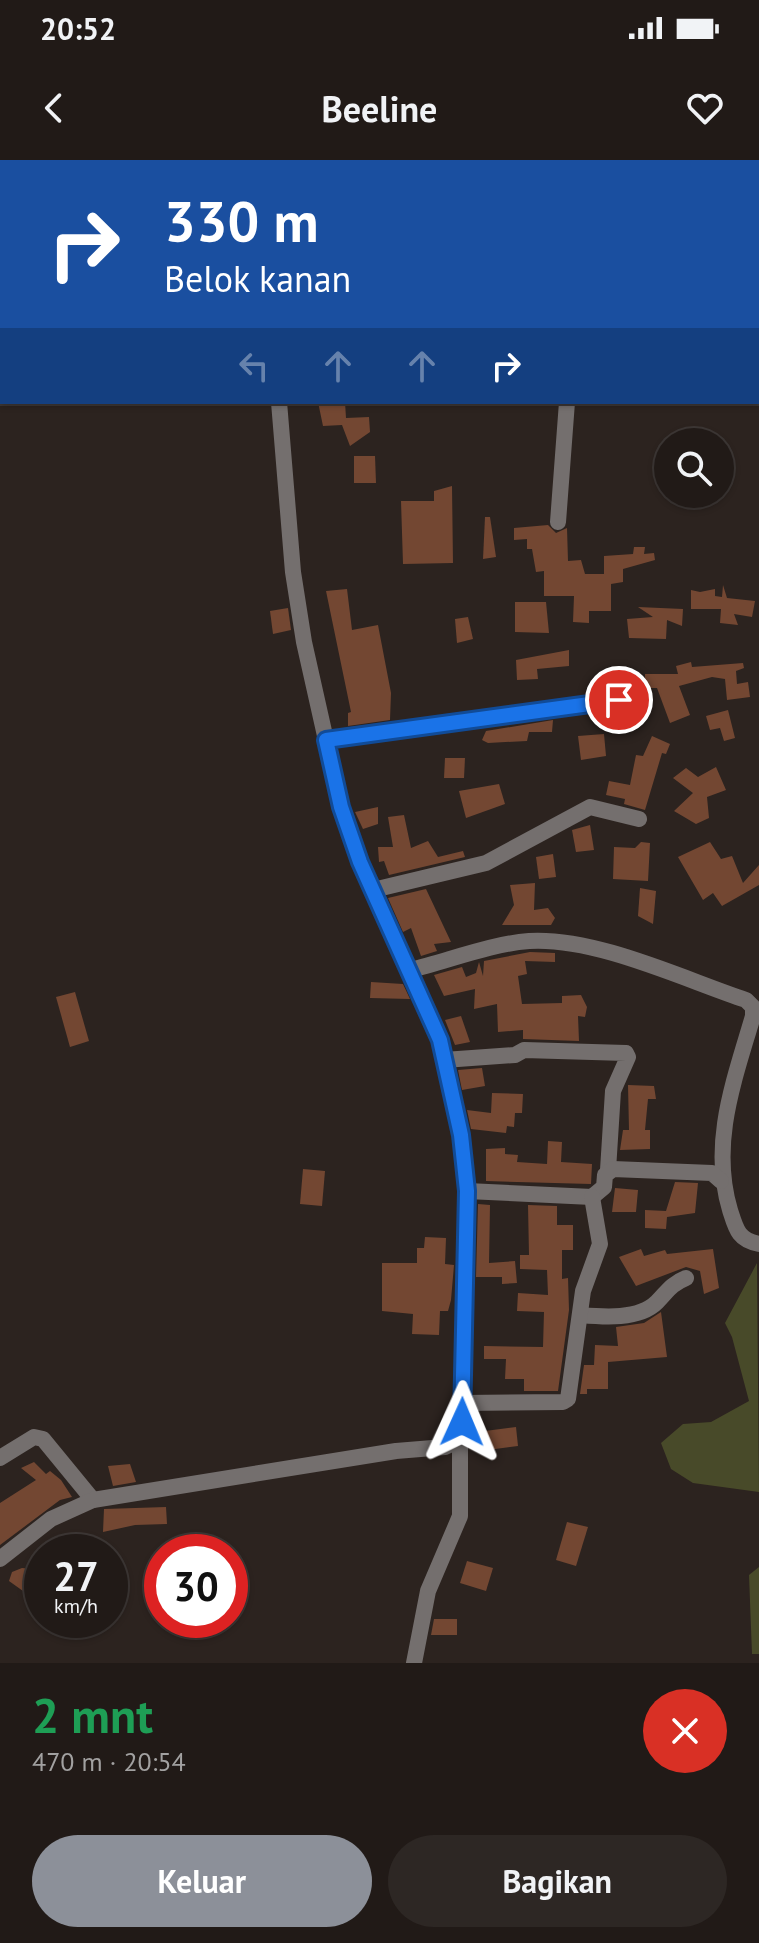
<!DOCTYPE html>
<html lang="id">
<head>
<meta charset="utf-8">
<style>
	:root { --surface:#211a17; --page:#2d2724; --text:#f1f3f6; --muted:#a2a1a1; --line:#3e3836; --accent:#8c9099 }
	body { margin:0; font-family:"PT Sans",sans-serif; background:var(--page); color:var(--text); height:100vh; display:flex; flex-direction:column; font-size:30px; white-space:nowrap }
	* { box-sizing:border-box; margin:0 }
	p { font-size:26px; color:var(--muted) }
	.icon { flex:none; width:44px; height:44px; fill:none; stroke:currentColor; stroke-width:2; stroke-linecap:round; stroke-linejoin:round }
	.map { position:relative; height:1503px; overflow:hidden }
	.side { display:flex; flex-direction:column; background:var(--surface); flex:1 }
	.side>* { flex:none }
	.banner { position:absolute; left:0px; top:0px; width:760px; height:244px; box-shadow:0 2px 6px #0004,0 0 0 2px var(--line); background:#1a4fa0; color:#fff; overflow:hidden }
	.fabs { position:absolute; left:654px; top:268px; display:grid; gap:16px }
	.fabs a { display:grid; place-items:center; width:80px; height:80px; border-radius:50%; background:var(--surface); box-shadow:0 2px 6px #0004,0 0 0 2px var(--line); font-size:40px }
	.speed { position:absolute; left:24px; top:1374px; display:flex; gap:16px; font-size:40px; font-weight:700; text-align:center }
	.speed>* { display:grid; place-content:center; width:104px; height:104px; border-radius:50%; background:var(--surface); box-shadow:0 2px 6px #0004,0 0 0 2px var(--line); line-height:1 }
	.speed small { font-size:20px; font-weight:400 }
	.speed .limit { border:12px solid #d22; background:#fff; color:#111 }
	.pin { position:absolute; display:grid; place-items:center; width:68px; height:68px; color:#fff; margin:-34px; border:4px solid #fff; border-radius:50%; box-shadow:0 2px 8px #0007 }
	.me { position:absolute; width:88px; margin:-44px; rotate:1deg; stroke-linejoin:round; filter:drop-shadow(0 0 6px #0008) }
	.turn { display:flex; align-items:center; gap:28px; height:168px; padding:0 32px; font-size:36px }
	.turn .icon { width:104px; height:104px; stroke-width:2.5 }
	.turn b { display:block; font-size:56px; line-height:68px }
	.lanes { display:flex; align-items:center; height:76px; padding:0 32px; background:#0003; justify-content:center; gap:40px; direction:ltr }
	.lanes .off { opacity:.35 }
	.round { display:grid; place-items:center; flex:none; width:84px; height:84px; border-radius:42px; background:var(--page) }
	.overview { display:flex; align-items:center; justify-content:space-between; height:136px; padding:0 32px }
	h1 { font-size:48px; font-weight:800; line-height:60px; color:#1e9e55 }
	.cta { display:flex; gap:16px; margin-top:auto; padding:16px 32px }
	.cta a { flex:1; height:92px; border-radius:48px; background:var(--accent); color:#fff; font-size:32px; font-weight:800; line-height:92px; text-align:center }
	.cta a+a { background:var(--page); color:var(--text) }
	.status { display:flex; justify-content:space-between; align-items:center; height:56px; padding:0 40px; background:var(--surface); direction:ltr }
	.status svg { height:22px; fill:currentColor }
	header { display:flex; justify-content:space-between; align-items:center; height:104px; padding:0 32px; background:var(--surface); font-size:36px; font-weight:800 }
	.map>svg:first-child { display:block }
	.green { fill:#484a29 }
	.building { fill:#734732 }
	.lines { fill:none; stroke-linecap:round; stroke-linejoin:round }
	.minor { stroke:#746f6e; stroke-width:16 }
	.route-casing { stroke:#114b97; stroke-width:20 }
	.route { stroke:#1a73e8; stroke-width:14 }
</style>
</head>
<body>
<div class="status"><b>20:52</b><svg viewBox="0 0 49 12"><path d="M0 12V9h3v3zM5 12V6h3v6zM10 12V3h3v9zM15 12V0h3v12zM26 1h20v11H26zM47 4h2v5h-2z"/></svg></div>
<header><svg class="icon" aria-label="back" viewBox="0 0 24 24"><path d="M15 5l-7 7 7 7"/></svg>Beeline<svg class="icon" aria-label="heart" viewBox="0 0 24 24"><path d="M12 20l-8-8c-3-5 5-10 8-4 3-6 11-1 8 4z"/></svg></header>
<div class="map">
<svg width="759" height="1503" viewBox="0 0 759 1503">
	<rect width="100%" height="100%" fill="#2c231f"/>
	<g class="green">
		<polygon points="757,1103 759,1332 693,1323 671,1309 661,1283 683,1264 711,1262 749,1241 732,1177 725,1163"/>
		<polygon points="759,1407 759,1494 752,1494 749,1415"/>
	</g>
	<g class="building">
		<polygon points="318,242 345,242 346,258 369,257 370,272 350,286 342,265 323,266"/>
		<polygon points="354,296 375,296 376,323 354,323"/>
		<polygon points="452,326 453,403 403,404 401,341 434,341 434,331"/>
		<polygon points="485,357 490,357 496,397 483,399"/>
		<polygon points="548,365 556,373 567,368 568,401 581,400 585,414 604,414 604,396 633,394 634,387 645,387 644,394 654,393 655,400 623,409 623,422 611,424 611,451 589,451 589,463 573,462 574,436 544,436 544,411 536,412 532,389 527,389 527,379 514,380 514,368"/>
		<polygon points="723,425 727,438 755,441 752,457 734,454 738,465 720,463 721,449 691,449 691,430 700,432 715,429 715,436 722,437"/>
		<polygon points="347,429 352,470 378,465 391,533 390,560 348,566 348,553 351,552 326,431"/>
		<polygon points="515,442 546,442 549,473 515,472"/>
		<polygon points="638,447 683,449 682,466 667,460 666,479 629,478 627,459 653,457"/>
		<polygon points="288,448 291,470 273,474 270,451"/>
		<polygon points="468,457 473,479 457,483 455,459"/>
		<polygon points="569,490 569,506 537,509 538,519 517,520 516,500"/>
		<polygon points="691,502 692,507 743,503 744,508 736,511 737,524 748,522 750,537 727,540 725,519 712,517 679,526 690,555 670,563 657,528 645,528 645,514 678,514 676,506"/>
		<polygon points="728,550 735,578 724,581 720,568 710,570 706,556"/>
		<polygon points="553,560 552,572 529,572 527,581 488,583 482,580 486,571"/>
		<polygon points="604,574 606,596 581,600 578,576"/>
		<polygon points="652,576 670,584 666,594 662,593 645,650 624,644 625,639 606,635 609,621 630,625 636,595 643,596"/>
		<polygon points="445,598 465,598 464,618 444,618"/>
		<polygon points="716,607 726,630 707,637 709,658 696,664 674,651 693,633 673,618 686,608 698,617"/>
		<polygon points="499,624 505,644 466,658 459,631"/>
		<polygon points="378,647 378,664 363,669 355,652"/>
		<polygon points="404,655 411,688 428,681 438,697 463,691 465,697 389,715 384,701 379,702 378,687 393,687 388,657"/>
		<polygon points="590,665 594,690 576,692 572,670"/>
		<polygon points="641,682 650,683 648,721 613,719 614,687 635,688"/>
		<polygon points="710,682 721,699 732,696 743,723 759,705 759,725 722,746 713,733 703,740 678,697"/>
		<polygon points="553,694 556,717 539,719 536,697"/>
		<polygon points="535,723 534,750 548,748 555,758 551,765 502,765 514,745 510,725"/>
		<polygon points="640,728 656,731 653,764 638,756"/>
		<polygon points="426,729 451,782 434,784 437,791 421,796 411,768 403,772 388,738"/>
		<polygon points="530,792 555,793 555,802 525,801 527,814 518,816 522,844 562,843 562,836 581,835 587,847 585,857 578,856 579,881 523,879 523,870 498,872 497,844 474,849 475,829 444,836 434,815 462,807 466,817 476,813 479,802 483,816 484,801"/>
		<polygon points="371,822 403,824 410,839 370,838"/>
		<polygon points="75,832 89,881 70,887 56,837"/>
		<polygon points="461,856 470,882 455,885 445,860"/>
		<polygon points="482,908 485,926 462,930 458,910"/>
		<polygon points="628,925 654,926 656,939 648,939 645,970 650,970 650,989 620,990 623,970 629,970"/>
		<polygon points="492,933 523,934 522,953 515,953 514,967 507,966 506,973 471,969 467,950 491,953"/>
		<polygon points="548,981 562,982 561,1002 592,1004 591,1024 486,1021 486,989 505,988 505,994 518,995 517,1002 547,1004"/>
		<polygon points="303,1009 325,1011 322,1046 300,1044"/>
		<polygon points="675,1022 698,1023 695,1053 667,1057 666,1069 645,1068 645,1050 666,1051"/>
		<polygon points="615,1028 638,1030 636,1052 612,1052"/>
		<polygon points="478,1044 490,1045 489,1103 515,1101 517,1123 502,1124 502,1117 476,1117"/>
		<polygon points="528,1045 557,1046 557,1065 573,1065 573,1090 562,1090 562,1119 568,1118 569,1150 558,1231 524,1231 524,1219 505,1219 506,1199 484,1199 484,1186 543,1187 544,1152 517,1151 518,1133 548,1135 547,1110 520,1109 520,1095 529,1095"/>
		<polygon points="425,1077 446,1078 445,1104 454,1105 451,1140 448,1151 440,1151 439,1175 412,1174 413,1154 382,1151 382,1103 417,1103 417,1088 424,1088"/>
		<polygon points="641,1089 644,1096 665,1090 667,1094 713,1089 719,1128 704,1134 700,1111 686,1107 636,1126 619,1097"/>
		<polygon points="661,1152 667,1197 608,1202 608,1229 587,1229 587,1234 580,1234 584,1205 594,1205 595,1185 618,1186 616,1167 644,1163"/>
		<polygon points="516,1267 518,1286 488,1290 485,1271"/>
		<polygon points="34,1302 46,1314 50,1311 61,1320 72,1337 60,1340 0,1385 0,1343 36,1320 21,1308"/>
		<polygon points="130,1304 136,1322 113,1326 108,1306"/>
		<polygon points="166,1347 167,1364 135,1365 103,1372 104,1349"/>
		<polygon points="567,1362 588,1367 576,1406 556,1400"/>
		<polygon points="467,1401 493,1408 486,1431 460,1423"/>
		<polygon points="22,1408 42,1410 42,1433 30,1436 9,1421 12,1412"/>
		<polygon points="434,1459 457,1459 457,1475 431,1475"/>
	</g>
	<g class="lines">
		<g class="minor">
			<polyline points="236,0 237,2"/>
			<polyline points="521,0 522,2"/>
			<polyline points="558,362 567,242"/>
			<polyline points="326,580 619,540"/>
			<polyline points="373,730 486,703 590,647 639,659"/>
			<path d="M 410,810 C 448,801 490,784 529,781 C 596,777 683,819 746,840 L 753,847 L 753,856 C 734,921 710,983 730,1050 C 736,1069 738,1080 759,1084"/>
			<polyline points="444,900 515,895 524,890 626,893 628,897 613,931 608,1010"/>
			<polyline points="467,1031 592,1037 604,1027 605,1015 613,1009 712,1013 721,1021"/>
			<path d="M 581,1155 C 603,1157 639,1160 657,1142 C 667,1132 671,1124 686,1118"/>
			<polyline points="463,1243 563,1242 568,1239 583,1131 600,1084 592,1037"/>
			<polyline points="0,1298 34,1277 43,1279 93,1340"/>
			<polyline points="0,1399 51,1359 93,1340 396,1291 445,1287 460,1280 467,1031 461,975 440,880 360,702 341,647 304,482 293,412 279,242"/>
			<polyline points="414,1503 428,1431 460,1356 460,1280"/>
		</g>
	</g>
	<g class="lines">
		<g class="route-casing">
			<polyline id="route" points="462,1262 467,1031 461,975 440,880 360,702 341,647 326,580 619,540"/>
		</g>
		<use href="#route" class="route"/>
	</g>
</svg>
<div class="fabs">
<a><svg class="icon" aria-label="search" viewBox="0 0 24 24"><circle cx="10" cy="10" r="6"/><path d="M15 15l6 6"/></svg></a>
</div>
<div class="speed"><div>27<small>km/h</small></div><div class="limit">30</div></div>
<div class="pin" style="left:619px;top:540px;background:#d93025"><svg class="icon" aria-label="arrive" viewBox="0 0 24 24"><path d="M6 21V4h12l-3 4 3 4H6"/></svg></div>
<svg class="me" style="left:462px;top:1262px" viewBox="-20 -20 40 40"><path d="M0-17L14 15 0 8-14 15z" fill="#1a73e8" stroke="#fff" stroke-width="4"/></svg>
<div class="banner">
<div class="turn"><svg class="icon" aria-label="right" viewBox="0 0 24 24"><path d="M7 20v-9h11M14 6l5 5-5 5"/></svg><div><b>330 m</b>Belok kanan</div></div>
<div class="lanes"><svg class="icon off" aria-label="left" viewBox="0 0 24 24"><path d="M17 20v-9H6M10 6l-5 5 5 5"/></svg><svg class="icon off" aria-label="ahead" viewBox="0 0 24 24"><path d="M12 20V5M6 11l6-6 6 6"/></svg><svg class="icon off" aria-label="ahead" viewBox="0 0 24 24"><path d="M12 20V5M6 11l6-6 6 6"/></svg><svg class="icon" aria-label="right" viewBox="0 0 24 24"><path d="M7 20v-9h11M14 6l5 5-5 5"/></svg></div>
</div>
</div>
<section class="side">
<div class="overview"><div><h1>2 mnt</h1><p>470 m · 20:54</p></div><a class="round" style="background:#d93025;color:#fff"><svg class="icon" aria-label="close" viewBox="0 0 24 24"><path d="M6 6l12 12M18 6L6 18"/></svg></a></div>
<div class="cta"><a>Keluar</a><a>Bagikan</a></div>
</section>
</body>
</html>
